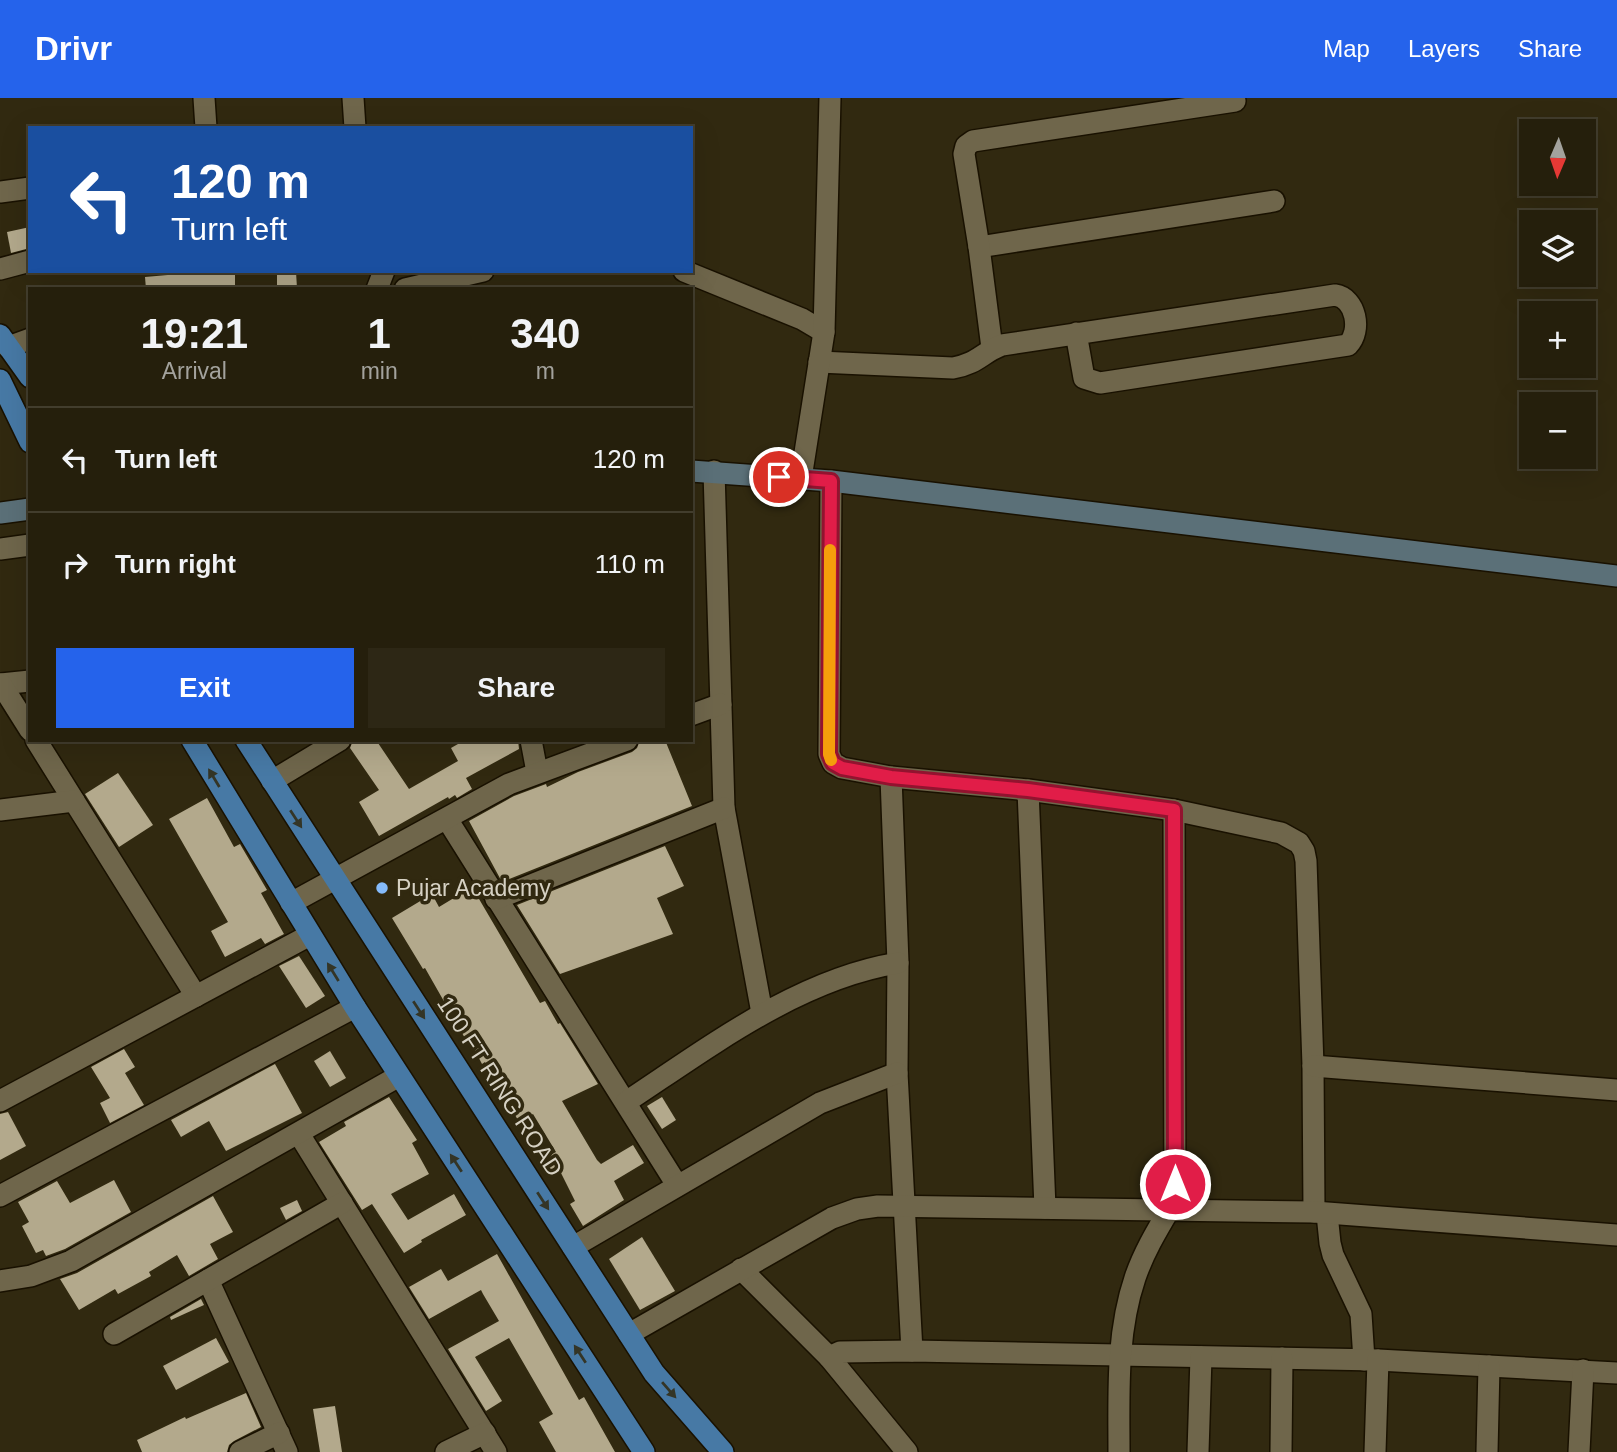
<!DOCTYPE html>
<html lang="en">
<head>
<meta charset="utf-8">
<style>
	:root { --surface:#251f0c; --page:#2d2715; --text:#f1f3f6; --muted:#a3a29d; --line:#423d2d; --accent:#2563eb }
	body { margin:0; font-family:Arial,sans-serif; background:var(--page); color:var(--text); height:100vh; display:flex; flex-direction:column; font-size:26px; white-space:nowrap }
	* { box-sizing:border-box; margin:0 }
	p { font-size:23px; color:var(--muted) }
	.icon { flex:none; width:38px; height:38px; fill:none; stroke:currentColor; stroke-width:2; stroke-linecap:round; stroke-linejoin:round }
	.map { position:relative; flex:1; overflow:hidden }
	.details { position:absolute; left:28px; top:189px; width:665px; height:455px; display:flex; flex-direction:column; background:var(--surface); border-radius:0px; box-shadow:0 7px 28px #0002,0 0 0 2px var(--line) }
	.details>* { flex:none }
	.hud { position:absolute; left:28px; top:28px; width:665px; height:147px; border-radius:0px; box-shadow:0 7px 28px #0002,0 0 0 2px var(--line); background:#1a4fa0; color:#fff; overflow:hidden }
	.needle { width:46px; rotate:182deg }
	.controls { position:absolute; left:1519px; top:21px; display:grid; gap:14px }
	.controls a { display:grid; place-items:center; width:77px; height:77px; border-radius:0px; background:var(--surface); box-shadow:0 7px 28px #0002,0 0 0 2px var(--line); font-size:35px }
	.pin { position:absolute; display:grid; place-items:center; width:60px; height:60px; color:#fff; margin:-30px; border:4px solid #fff; border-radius:50%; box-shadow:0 2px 7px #0007 }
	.me { position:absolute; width:77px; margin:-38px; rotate:0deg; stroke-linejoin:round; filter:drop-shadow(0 0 5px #0008) }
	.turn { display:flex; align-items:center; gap:24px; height:147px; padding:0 28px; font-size:32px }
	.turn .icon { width:91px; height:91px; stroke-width:2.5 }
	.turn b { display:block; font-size:49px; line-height:60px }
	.eta { display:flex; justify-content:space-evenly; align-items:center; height:119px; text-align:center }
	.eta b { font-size:42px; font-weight:700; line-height:49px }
	.cta { display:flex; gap:14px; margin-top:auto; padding:14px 28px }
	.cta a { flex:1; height:80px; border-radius:0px; background:var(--accent); color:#fff; font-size:28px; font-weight:700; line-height:80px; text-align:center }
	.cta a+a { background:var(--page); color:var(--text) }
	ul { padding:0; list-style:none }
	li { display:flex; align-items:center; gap:21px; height:105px; padding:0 28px; border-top:2px solid var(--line) }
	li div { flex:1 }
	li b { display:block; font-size:26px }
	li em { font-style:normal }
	header { display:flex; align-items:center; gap:42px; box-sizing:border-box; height:98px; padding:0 35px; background:var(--accent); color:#fff }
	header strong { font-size:33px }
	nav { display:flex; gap:38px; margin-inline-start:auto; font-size:24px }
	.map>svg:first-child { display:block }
	.building { fill:#b3a98c }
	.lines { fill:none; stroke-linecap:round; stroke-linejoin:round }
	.street-casing { stroke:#191100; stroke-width:24 }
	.secondary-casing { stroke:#191100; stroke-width:24 }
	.primary-casing { stroke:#191100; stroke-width:24 }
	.street { stroke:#6f664b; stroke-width:21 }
	.secondary { stroke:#5b7078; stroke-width:21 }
	.primary { stroke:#4779a5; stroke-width:21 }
	.oneway { fill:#343526 }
	.route-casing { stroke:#92132f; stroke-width:18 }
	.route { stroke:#e11d48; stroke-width:12 }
	.slow { stroke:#f59e0b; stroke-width:12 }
	.poi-dot { fill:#85bbfb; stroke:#312910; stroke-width:2.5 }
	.labels { text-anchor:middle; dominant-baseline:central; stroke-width:7; stroke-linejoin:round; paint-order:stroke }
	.poi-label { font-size:23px; fill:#d6d1c3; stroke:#312910; text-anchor:start }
	.street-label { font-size:23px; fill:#d6d1c3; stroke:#312910 }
</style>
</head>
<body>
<header>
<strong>Drivr</strong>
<nav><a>Map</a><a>Layers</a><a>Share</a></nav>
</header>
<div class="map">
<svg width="1617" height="1354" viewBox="0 0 1617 1354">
	<rect width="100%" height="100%" fill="#312910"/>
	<g class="building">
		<polygon points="30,129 30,150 11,155 7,134"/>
		<polygon points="213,173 235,173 235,191 146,191 145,179"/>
		<polygon points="277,173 296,173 297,191 277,191"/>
		<polygon points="353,642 376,642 409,691 458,663 451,650 465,642 518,642 519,651 466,680 472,691 457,700 455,697 449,701 448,699 379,738 359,704 379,692 350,650"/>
		<polygon points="640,642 665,642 692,708 502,784 469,723 514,698 546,686 547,689 578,674 632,654 637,650"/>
		<polygon points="118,675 153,727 119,749 85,696"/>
		<polygon points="207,700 234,749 240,746 267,792 261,795 284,836 265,846 261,840 225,859 211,833 228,824 169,721"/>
		<polygon points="665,748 684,788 657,800 673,836 560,876 517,807"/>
		<polygon points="472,789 540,905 545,903 558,926 560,925 598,986 562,1003 597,1062 601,1066 633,1047 644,1065 614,1083 624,1102 583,1128 570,1106 575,1103 561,1075 553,1079 543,1061 556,1054 533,1016 519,1024 485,964 482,966 469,941 466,942 425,870 423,871 392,820 432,796 439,809"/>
		<polygon points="299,858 325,898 306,910 279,868"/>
		<polygon points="124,951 135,969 125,975 144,1007 110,1025 100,1005 110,1000 91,969"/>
		<polygon points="330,953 346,980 330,989 314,963"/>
		<polygon points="275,966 302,1015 226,1053 209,1023 181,1039 171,1022"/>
		<polygon points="389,999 417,1042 412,1045 429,1076 391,1096 408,1122 454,1096 466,1117 421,1142 422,1144 404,1155 372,1106 362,1112 319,1044 346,1028 344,1024"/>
		<polygon points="662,999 676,1022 662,1031 647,1008"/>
		<polygon points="8,1014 26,1048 0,1062 0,1016"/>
		<polygon points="114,1082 131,1114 65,1151 46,1158 43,1152 36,1155 22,1128 29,1124 18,1104 57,1083 70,1105"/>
		<polygon points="213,1098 233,1134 210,1146 218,1161 189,1178 177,1157 149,1174 151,1178 118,1196 115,1191 79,1212 60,1181 77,1175"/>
		<polygon points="297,1102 302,1113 286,1122 280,1110"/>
		<polygon points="642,1139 675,1193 640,1212 609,1161"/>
		<polygon points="497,1156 579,1302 584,1299 615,1354 556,1354 539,1324 553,1316 509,1240 475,1259 502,1303 486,1313 448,1251 499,1223 483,1196 481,1192 429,1221 409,1189 441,1171 448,1183"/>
		<polygon points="201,1201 204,1207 171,1222 170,1219"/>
		<polygon points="216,1240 229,1264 176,1292 163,1268"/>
		<polygon points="246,1295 261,1329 234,1343 229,1347 227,1354 142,1354 137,1342 185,1319 186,1321"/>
		<polygon points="335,1308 342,1354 320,1354 313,1311"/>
	</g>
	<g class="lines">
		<g class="street-casing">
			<g id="street">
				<polyline points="204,0 206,30"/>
				<polyline points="353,0 355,30"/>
				<polyline points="0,94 30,90"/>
				<polyline points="979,149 1274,103"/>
				<polyline points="0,171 30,163"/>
				<polyline points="684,173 802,221 824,234"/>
				<polyline points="377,191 384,173"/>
				<polyline points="405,191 483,173"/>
				<polyline points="8,249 30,241"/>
				<polyline points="992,250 979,149 964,56 966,48 973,43 1235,3"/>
				<path d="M 819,264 L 953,270 C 979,265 981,255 1002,247 L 1335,197 C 1356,200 1362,233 1348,247 L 1100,285 L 1084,280 L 1076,235"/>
				<polyline points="714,373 724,710 762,915"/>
				<polyline points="801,380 824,234 830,0"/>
				<polyline points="831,383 829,656 833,665 842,670 891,679 1028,692 1174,712 1281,735 1299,745 1304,753 1306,763 1313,968 1314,1114"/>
				<polyline points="0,451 30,447"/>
				<polyline points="0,586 30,583"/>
				<polyline points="1,586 30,632"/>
				<polyline points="691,617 721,606"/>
				<polyline points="36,642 196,898"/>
				<polyline points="531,642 537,674"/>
				<polyline points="891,679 898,865 897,975 912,1253"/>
				<polyline points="272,683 340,642"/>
				<polyline points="1028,692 1045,1110"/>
				<polyline points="0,712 74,703"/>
				<polyline points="1174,712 1175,1112"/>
				<polyline points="447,721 677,1087"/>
				<polyline points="496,801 724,710"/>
				<polyline points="291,805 509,686 627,642"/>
				<polyline points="1313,968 1617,992"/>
				<polyline points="0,1003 310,837"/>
				<path d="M 626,1004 C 708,950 798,881 898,865"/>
				<polyline points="299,1036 496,1354"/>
				<polyline points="0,1098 355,909"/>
				<polyline points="1327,1116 1330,1145 1333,1157 1361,1216 1364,1262"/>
				<polyline points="573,1149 820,1005 897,975"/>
				<polyline points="741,1171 829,1259"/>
				<polyline points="208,1182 287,1354"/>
				<polyline points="0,1183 31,1178 71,1163 399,978"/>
				<polyline points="114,1236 342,1105"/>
				<polyline points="629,1236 832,1120 857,1111 878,1108 1314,1114 1617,1137"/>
				<polyline points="240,1354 279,1335"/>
				<polyline points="446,1354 485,1335"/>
				<polyline points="907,1354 829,1259 840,1254 912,1253 1378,1262 1617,1275"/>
				<path d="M 1119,1354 C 1119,1296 1116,1236 1135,1180 C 1143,1156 1156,1134 1169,1112"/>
				<polyline points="1198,1354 1201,1259"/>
				<polyline points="1281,1354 1282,1260"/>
				<polyline points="1375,1354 1378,1262"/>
				<polyline points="1487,1354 1489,1268"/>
				<polyline points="1579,1354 1583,1272"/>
			</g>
		</g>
		<g class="secondary-casing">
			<g id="secondary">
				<polyline points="691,373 831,383 1617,478"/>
				<polyline points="0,415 30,411"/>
			</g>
		</g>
		<g class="primary-casing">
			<g id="primary">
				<polyline points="0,237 30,279"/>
				<polyline points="0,282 30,344"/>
				<polyline points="192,642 355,909 644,1354"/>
				<polyline points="246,642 654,1275 723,1354"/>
			</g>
		</g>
		<use href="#street" class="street"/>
		<use href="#secondary" class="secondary"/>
		<use href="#primary" class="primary"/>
	</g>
	<defs><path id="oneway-solid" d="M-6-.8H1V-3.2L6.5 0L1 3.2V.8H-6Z" transform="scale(1.75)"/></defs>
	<g class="oneway">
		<use href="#oneway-solid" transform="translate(214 680) rotate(-121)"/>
		<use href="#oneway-solid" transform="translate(296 721) rotate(57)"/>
		<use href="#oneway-solid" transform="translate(333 874) rotate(-122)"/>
		<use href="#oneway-solid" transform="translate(419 912) rotate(57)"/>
		<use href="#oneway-solid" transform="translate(456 1065) rotate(-123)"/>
		<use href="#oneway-solid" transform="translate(543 1103) rotate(57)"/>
		<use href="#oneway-solid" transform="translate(580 1256) rotate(-123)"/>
		<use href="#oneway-solid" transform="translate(669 1292) rotate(49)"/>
	</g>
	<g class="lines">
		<g class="route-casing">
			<polyline id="route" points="779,379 831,383 829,656 833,665 842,670 891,679 1028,692 1174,712 1175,1086"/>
		</g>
		<use href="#route" class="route"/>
		<polyline class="slow" points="830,452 829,656 831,662"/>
	</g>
	<circle class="poi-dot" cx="382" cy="790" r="7"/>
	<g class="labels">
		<g class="poi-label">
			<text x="396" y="790">Pujar Academy</text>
		</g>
		<g class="street-label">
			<text transform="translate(500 988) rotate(57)">100 FT RING ROAD</text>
		</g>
	</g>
</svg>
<div class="controls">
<a><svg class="needle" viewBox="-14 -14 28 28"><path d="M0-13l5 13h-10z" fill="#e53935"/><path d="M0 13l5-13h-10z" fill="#a3a29d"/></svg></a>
<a><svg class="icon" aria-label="layers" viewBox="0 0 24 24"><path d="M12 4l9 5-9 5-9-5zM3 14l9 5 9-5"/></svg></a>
<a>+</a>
<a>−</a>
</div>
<div class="pin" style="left:779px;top:379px;background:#d93025"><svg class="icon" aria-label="arrive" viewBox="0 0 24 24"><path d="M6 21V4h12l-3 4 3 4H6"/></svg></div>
<svg class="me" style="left:1175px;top:1086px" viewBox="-20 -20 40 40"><circle r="17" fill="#e11d48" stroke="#fff" stroke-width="3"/><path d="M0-11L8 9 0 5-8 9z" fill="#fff"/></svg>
<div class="hud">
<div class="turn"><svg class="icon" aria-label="left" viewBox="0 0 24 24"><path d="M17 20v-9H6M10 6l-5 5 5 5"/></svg><div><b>120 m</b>Turn left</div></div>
</div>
<section class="details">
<div class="eta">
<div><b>19:21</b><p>Arrival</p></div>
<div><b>1</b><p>min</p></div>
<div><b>340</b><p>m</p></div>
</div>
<ul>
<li><svg class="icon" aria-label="left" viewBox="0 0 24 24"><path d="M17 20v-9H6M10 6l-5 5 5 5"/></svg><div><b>Turn left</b></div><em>120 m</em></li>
<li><svg class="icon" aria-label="right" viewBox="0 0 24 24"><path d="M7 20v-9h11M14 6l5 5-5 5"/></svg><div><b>Turn right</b></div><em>110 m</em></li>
</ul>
<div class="cta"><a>Exit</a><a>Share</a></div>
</section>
</div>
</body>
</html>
